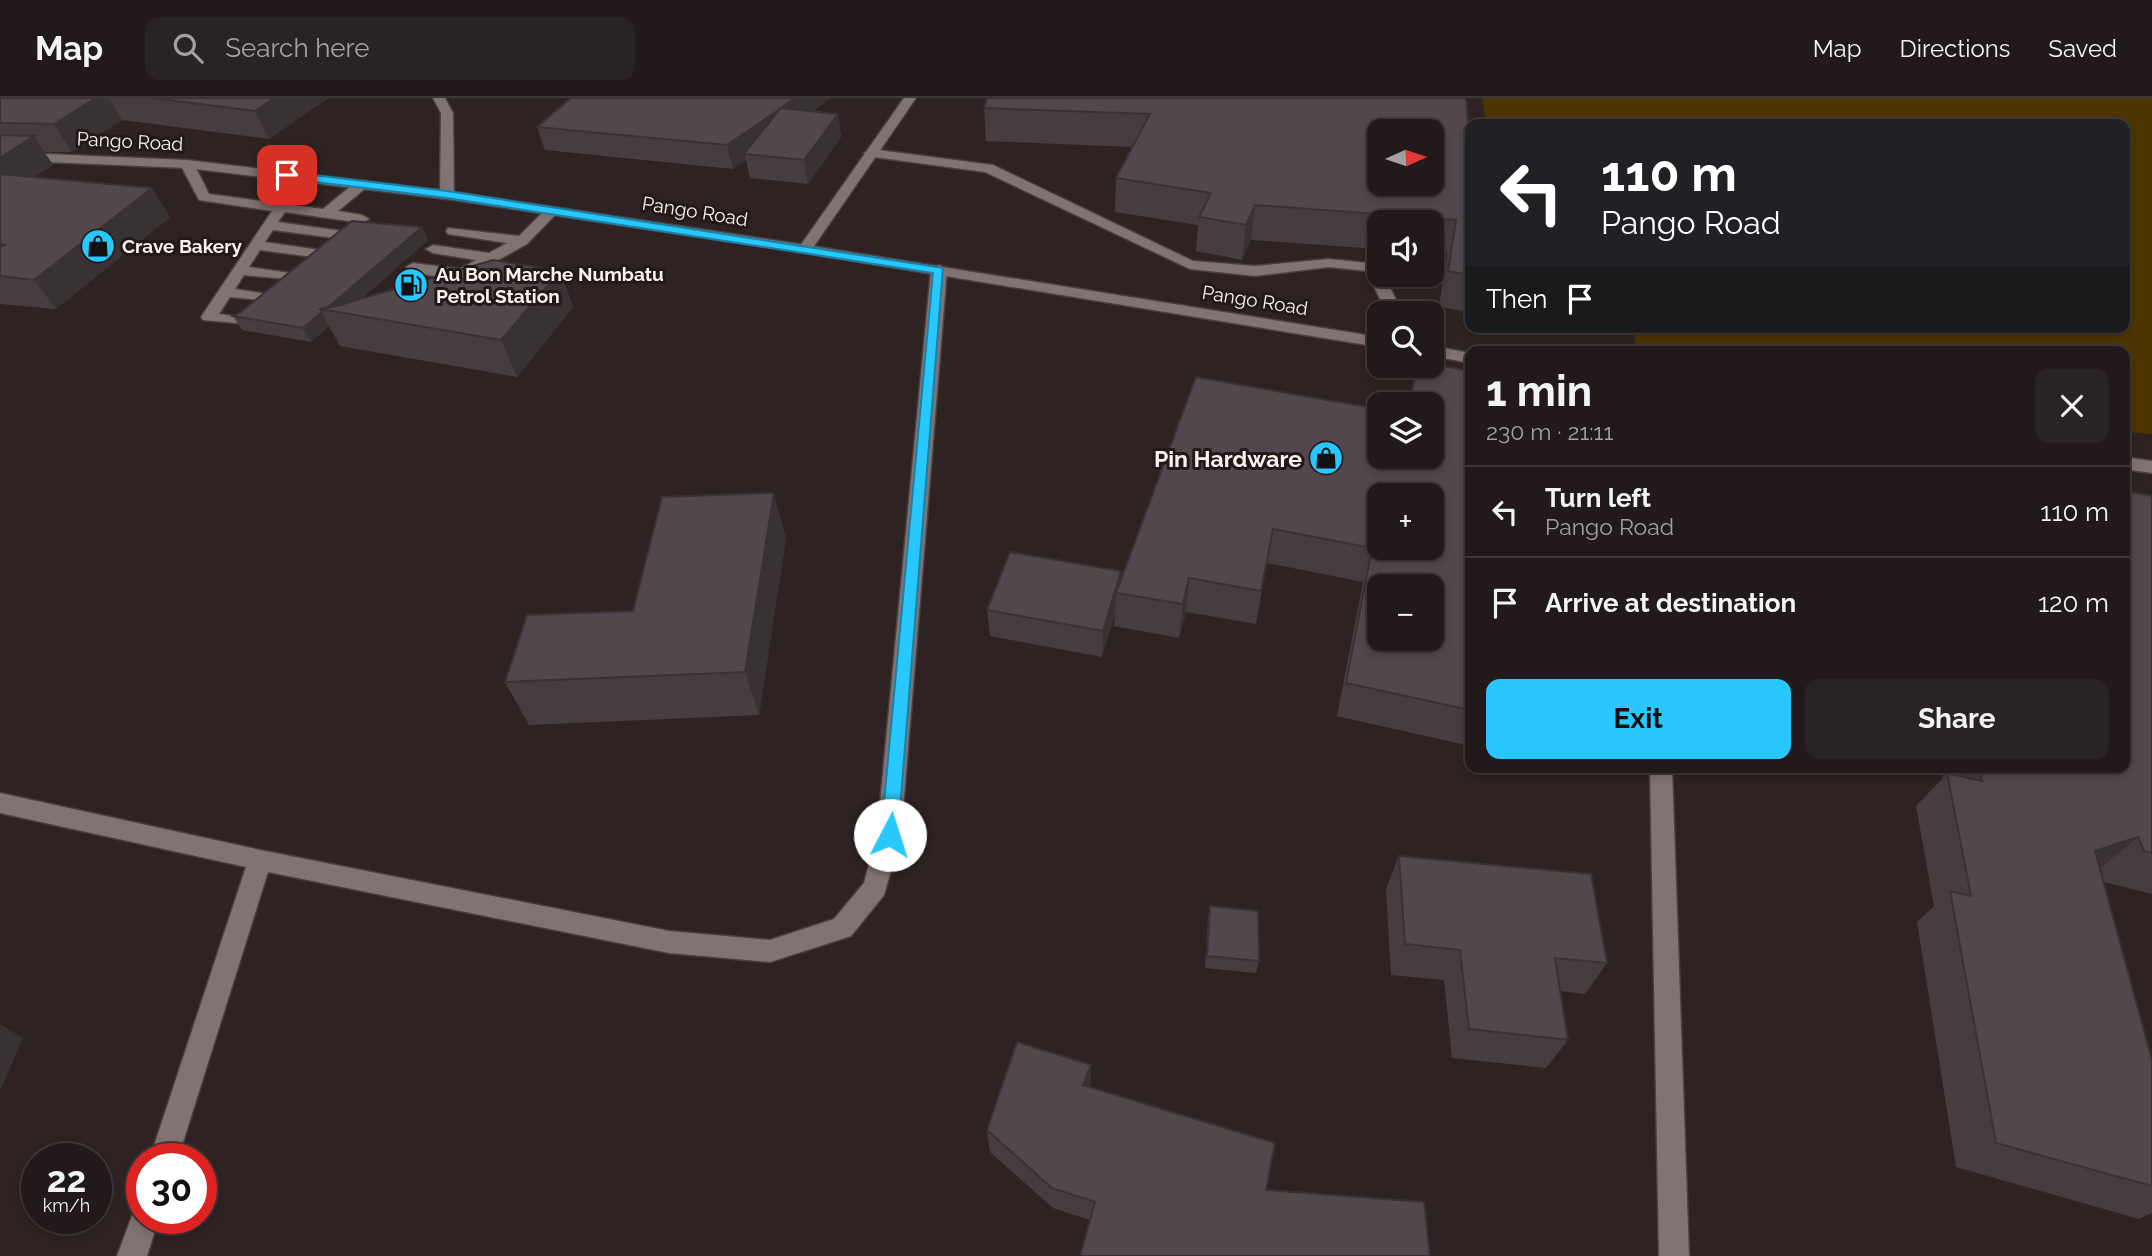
<!DOCTYPE html>
<html lang="en">
<head>
<meta charset="utf-8">
<style>
	:root { --surface:#221a1a; --page:#2a2323; --text:#f1f3f6; --muted:#a2a1a2; --line:#3f3839; --accent:#28c8ff }
	body { margin:0; font-family:Raleway,sans-serif; background:var(--page); color:var(--text); height:100vh; display:flex; flex-direction:column; font-size:26px; white-space:nowrap }
	* { box-sizing:border-box; margin:0 }
	p { font-size:23px; color:var(--muted) }
	.icon { flex:none; width:38px; height:38px; fill:none; stroke:currentColor; stroke-width:2; stroke-linecap:round; stroke-linejoin:round }
	.map { position:relative; flex:1; overflow:hidden }
	.sheet { position:absolute; left:1465px; top:248px; width:665px; height:427px; display:flex; flex-direction:column; background:var(--surface); border-radius:14px; box-shadow:0 4px 10px #0003,0 0 0 2px var(--line) }
	.sheet>* { flex:none }
	.banner { position:absolute; left:1465px; top:21px; width:665px; height:214px; border-radius:14px; box-shadow:0 4px 10px #0003,0 0 0 2px var(--line); background:#202124; color:#fff; overflow:hidden }
	.needle { width:46px; rotate:87deg }
	.controls { position:absolute; left:1367px; top:21px; display:grid; gap:14px }
	.controls a { display:grid; place-items:center; width:77px; height:77px; border-radius:14px; background:var(--surface); box-shadow:0 4px 10px #0003,0 0 0 2px var(--line); font-size:35px }
	.speed { position:absolute; left:21px; top:1045px; display:flex; gap:14px; font-size:35px; font-weight:700; text-align:center }
	.speed>* { display:grid; place-content:center; width:91px; height:91px; border-radius:50%; background:var(--surface); box-shadow:0 4px 10px #0003,0 0 0 2px var(--line); line-height:1 }
	.speed small { font-size:18px; font-weight:400 }
	.speed .limit { border:10px solid #d22; background:#fff; color:#111 }
	.pin { position:absolute; display:grid; place-items:center; width:60px; height:60px; color:#fff; margin:-30px; border-radius:14px; box-shadow:0 4px 10px #0006 }
	.me { position:absolute; width:77px; margin:-38px; rotate:5deg; stroke-linejoin:round; filter:drop-shadow(0 0 5px #0008) }
	.turn { display:flex; align-items:center; gap:24px; height:147px; padding:0 21px; font-size:32px }
	.turn .icon { width:91px; height:91px; stroke-width:2.5 }
	.turn b { display:block; font-size:49px; line-height:60px }
	.then { display:flex; align-items:center; height:66px; padding:0 21px; background:#0003; gap:14px; font-size:26px }
	.round { display:grid; place-items:center; flex:none; width:74px; height:74px; border-radius:14px; background:var(--page) }
	.head { display:flex; align-items:center; justify-content:space-between; height:119px; padding:0 21px }
	h1 { font-size:42px; font-weight:700; line-height:52px }
	.primary-button { display:flex; gap:14px; margin-top:auto; padding:14px 21px }
	.primary-button a { flex:1; height:80px; border-radius:14px; background:var(--accent); color:#111; font-size:28px; font-weight:700; line-height:80px; text-align:center }
	.primary-button a+a { background:var(--page); color:var(--text) }
	ul { padding:0; list-style:none }
	li { display:flex; align-items:center; gap:21px; height:91px; padding:0 21px; border-top:2px solid var(--line) }
	li div { flex:1 }
	li b { display:block; font-size:26px }
	li em { font-style:normal }
	header { display:flex; align-items:center; gap:42px; box-sizing:border-box; height:98px; padding:0 35px; background:var(--surface); border-bottom:2px solid var(--line) }
	header strong { font-size:33px }
	nav { display:flex; gap:38px; margin-inline-start:auto; font-size:24px }
	.search { width:490px; height:63px; background:var(--page); display:flex; align-items:center; gap:18px; box-sizing:border-box; padding:0 24px; border-radius:14px; color:var(--muted); font-size:26px }
	.map>svg:first-child { display:block }
	.green { fill:#4c3502 }
	.lines { fill:none; stroke-linecap:round; stroke-linejoin:round }
	.lane-casing { stroke:#483f3f; stroke-width:3 }
	.street-casing { stroke:#483f3f; stroke-width:3 }
	.secondary-casing { stroke:#483f3f; stroke-width:3 }
	.lane { fill:#817372; fill-rule:evenodd }
	.street { fill:#817372; fill-rule:evenodd }
	.secondary { fill:#817372; fill-rule:evenodd }
	.wall { fill:#473d41 }
	.shaded-wall { fill:#393235 }
	.building { fill:#52474c; stroke:#393235; stroke-width:2; fill-rule:evenodd }
	.route { fill:#28c8ff; stroke:#1a82a6; stroke-width:2 }
	.labels { text-anchor:middle; dominant-baseline:central; stroke-width:6; stroke-linejoin:round; paint-order:stroke }
	.far-street-label { font-size:19px; fill:#faf2f2; stroke:#241919 }
	.far-poi-label { font-size:19px; font-weight:bold; fill:#faf2f2; stroke:#241919; text-anchor:start }
	.poi-label { font-size:23px; font-weight:bold; fill:#faf2f2; stroke:#241919; text-anchor:end }
</style>
</head>
<body>
<header>
<strong>Map</strong>
<div class="search"><svg class="icon" aria-label="search" viewBox="0 0 24 24"><circle cx="10" cy="10" r="6"/><path d="M15 15l6 6"/></svg>Search here</div>
<nav><a>Map</a><a>Directions</a><a>Saved</a></nav>
</header>
<div class="map">
<svg width="2152" height="1158" viewBox="0 0 2152 1158">
	<rect width="100%" height="100%" fill="#2e2322"/>
	<polygon class="green" points="1482,0 2152,0 2152,336 2125,334 2124,254 1635,254 1634,229 2124,229 2124,26 1486,26"/>
	<g class="lines">
		<g class="lane-casing">
			<g id="lane">
				<polygon points="871,51 993,67 1193,163 1255,168 1329,161 1378,166 1379,177 1384,177 1400,210 1399,215 1383,215 1384,210 1367,173 1329,169 1255,178 1190,171 985,74 866,58 864,55"/>
				<polygon points="187,62 194,66 209,96 323,111 357,83 367,83 367,89 338,113 362,117 369,121 362,125 285,114 278,124 342,133 349,137 342,141 273,132 265,144 320,152 327,156 320,160 260,152 249,169 297,176 300,179 297,182 244,177 235,191 273,197 276,200 273,203 230,199 219,216 247,220 249,223 247,226 203,222 201,219 272,113 199,102 180,66"/>
				<path d="M 552,109 L 559,113 L 527,146 L 464,181 L 459,183 C 444,177 418,179 406,169 L 413,165 L 460,171 L 476,162 L 433,155 L 426,151 L 433,147 L 489,155 L 507,145 L 448,136 L 446,133 L 448,130 L 519,138 L 547,110 Z"/>
			</g>
		</g>
		<g class="street-casing">
			<g id="street">
				<polygon points="433,0 445,0 453,15 454,97 447,101 440,97 441,15"/>
				<polygon points="904,0 916,0 810,154 800,154 798,151"/>
				<polygon points="939,167 947,172 901,737 884,797 851,838 770,864 669,855 268,774 178,1060 150,1060 246,769 0,715 0,695 260,752 669,833 770,842 834,821 864,785 877,737 931,172"/>
				<polygon points="1650,670 1672,670 1689,1158 1659,1158"/>
				<polygon points="142,1107 142,1120 159,1120 147,1158 117,1158 135,1110"/>
			</g>
		</g>
		<g class="secondary-casing">
			<g id="secondary">
				<polygon points="0,54 187,62 447,93 805,147 1379,239 1379,249 805,155 447,101 187,70 0,62"/>
				<polygon points="1432,248 1470,255 1470,265 1432,258"/>
				<polygon points="2124,359 2152,363 2152,375 2124,371"/>
			</g>
		</g>
		<use href="#lane" class="lane"/>
		<use href="#street" class="street"/>
		<use href="#secondary" class="secondary"/>
	</g>
	<g class="wall">
		<polygon points="0,0 328,0 269,41 122,22 72,54 44,54 53,67 34,79 170,119 56,211 0,206"/>
		<polygon points="571,0 831,0 813,13 838,16 841,39 808,86 750,80 746,62 733,71 545,52 537,29"/>
		<polygon points="987,0 1470,37 1470,214 1439,209 1447,156 1432,155 1432,124 1379,124 1379,151 1251,142 1242,162 1196,153 1198,127 1115,114 1116,80 1133,49 986,43 984,10"/>
		<polygon points="422,129 428,142 361,201 560,173 573,209 517,279 340,248 329,228 311,244 242,232 233,218"/>
		<polygon points="1568,229 1598,229 1596,234"/>
		<polygon points="1417,268 1470,273 1470,648 1337,618 1363,484 1267,465 1256,526 1186,514 1179,540 1114,528 1115,516 1102,559 990,538 987,512 1120,481 1379,359 1432,306 1408,306"/>
		<polygon points="2152,398 2152,796 2104,784 2152,962 2152,1115 2139,1121 1956,1069 1917,824 1934,808 1916,708 1943,680 1942,670 2124,670"/>
		<polygon points="786,440 759,617 529,627 505,584"/>
		<polygon points="1399,758 1607,865 1585,896 1560,893 1568,942 1546,970 1452,960 1444,882 1391,877 1386,791"/>
		<polygon points="1210,808 1259,863 1256,875 1205,870 1208,820"/>
		<polygon points="1091,967 1090,989 1275,1045 1090,1122 1053,1110 990,1054 987,1032"/>
	</g>
	<g class="shaded-wall">
		<polygon points="96,0 109,0 122,22 72,54 54,26"/>
		<polygon points="274,0 328,0 269,41 255,13"/>
		<polygon points="795,0 831,0 785,33 781,10"/>
		<polygon points="780,11 744,56 746,62 733,71 727,47"/>
		<polygon points="838,16 841,39 808,86 804,62"/>
		<polygon points="34,38 53,67 0,102 0,60"/>
		<polygon points="152,90 170,119 56,211 34,182"/>
		<polygon points="1255,107 1251,142 1242,162 1246,127"/>
		<polygon points="422,129 428,142 344,215 325,212"/>
		<polygon points="560,173 573,209 517,279 501,242"/>
		<polygon points="322,214 329,228 311,244 303,230"/>
		<polygon points="774,395 786,440 759,617 745,574"/>
		<polygon points="1121,473 1120,495 1116,495 1115,516 1102,559 1103,533"/>
		<polygon points="1189,480 1186,514 1179,540 1183,506"/>
		<polygon points="2138,739 2099,771 2095,753"/>
		<polygon points="0,926 23,940 0,993"/>
		<polygon points="1091,967 1090,990 1083,987"/>
	</g>
	<g class="building">
		<polygon points="0,0 96,0 54,26 0,25"/>
		<polygon points="152,0 274,0 255,13"/>
		<polygon points="571,0 795,0 781,10 838,16 804,62 744,56 780,11 727,47 537,29"/>
		<path d="M 987,0 L 1466,0 L 1469,37 L 1470,37 L 1470,177 L 1448,173 L 1456,122 L 1255,107 L 1246,127 L 1199,119 L 1211,95 L 1116,80 L 1150,16 L 984,10 ZM 1379,33 L 1432,33 L 1432,86 L 1379,86 Z"/>
		<polygon points="0,37 34,38 0,60"/>
		<polygon points="0,76 152,90 34,182 0,178 0,149 4,147 0,146"/>
		<polygon points="352,123 422,129 327,210 320,211 322,214 303,230 233,218 241,214"/>
		<polygon points="493,162 560,173 501,242 320,211 337,208"/>
		<path d="M 1432,266 L 1470,273 L 1470,612 L 1346,585 L 1372,450 L 1273,431 L 1261,493 L 1189,480 L 1183,506 L 1116,495 L 1196,279 L 1379,311 L 1379,359 L 1432,359 L 1432,306 L 1410,306 L 1417,268 L 1432,268 ZM 1379,397 L 1432,397 L 1432,450 L 1379,450 ZM 1379,488 L 1432,488 L 1432,541 L 1379,541 Z"/>
		<polygon points="2124,393 2152,398 2152,755 2144,753 2138,739 2095,753 2152,962 2152,1088 1996,1045 1950,793 1971,798 1947,675 1982,683 1979,670 2124,670"/>
		<polygon points="774,395 745,574 505,584 527,517 633,513 662,399"/>
		<polygon points="1010,454 1121,473 1103,533 987,512"/>
		<polygon points="1399,758 1591,776 1607,865 1555,860 1568,942 1469,931 1460,852 1405,846"/>
		<polygon points="1210,808 1258,813 1259,863 1207,858"/>
		<polygon points="1017,944 1091,967 1083,987 1275,1045 1266,1092 1424,1104 1430,1158 1080,1158 1095,1104 1052,1090 987,1032"/>
	</g>
	<polygon class="route" points="287,74 447,93 943,170 898,737 896,742 890,745 883,742 881,737 933,175 447,100 283,80 283,75"/>
	<defs>
		<g id="shop-disc" transform="scale(1.75)"><circle r="9.5" fill="#28c8ff" stroke="#241919"/><path d="M-5-2.5h2.3a2.7 3.5 0 0 1 5.4 0H5L5.5 6h-11ZM-1.5-2.5h3a1.5 2.3 0 0 0-3 0Z" fill="#111"/></g>
		<g id="fuel-disc" transform="scale(1.75)"><circle r="9.5" fill="#28c8ff" stroke="#241919"/><path d="M-5.5-6h7V0h2V4h1.3V-2.5L3-4.5l.8-.8L6-3V5H2.5V1h-1V6h-7ZM-4.2-4.7v3.2H.2V-4.7Z" fill="#111"/></g>
	</defs>
	<g fill-rule="evenodd">
		<use href="#shop-disc" x="98" y="148"/>
		<use href="#fuel-disc" x="411" y="187"/>
		<use href="#shop-disc" x="1326" y="360"/>
	</g>
	<g class="labels">
		<g class="far-street-label">
			<text transform="translate(130 43) rotate(3)">Pango Road</text>
			<text transform="translate(695 113) rotate(9)">Pango Road</text>
			<text transform="translate(1255 202) rotate(9)">Pango Road</text>
		</g>
		<g class="far-poi-label">
			<text x="122" y="148">Crave Bakery</text>
			<text x="436" y="176">Au Bon Marche Numbatu<tspan x="436" dy="22">Petrol Station</tspan></text>
		</g>
		<g class="poi-label">
			<text x="1302" y="360">Pin Hardware</text>
		</g>
	</g>
</svg>
<div class="controls">
<a><svg class="needle" viewBox="-14 -14 28 28"><path d="M0-13l5 13h-10z" fill="#e53935"/><path d="M0 13l5-13h-10z" fill="#a2a1a2"/></svg></a>
<a><svg class="icon" aria-label="sound" viewBox="0 0 24 24"><path d="M4 9h4l5-4v14l-5-4H4zM17 9q2 3 0 6"/></svg></a>
<a><svg class="icon" aria-label="search" viewBox="0 0 24 24"><circle cx="10" cy="10" r="6"/><path d="M15 15l6 6"/></svg></a>
<a><svg class="icon" aria-label="layers" viewBox="0 0 24 24"><path d="M12 4l9 5-9 5-9-5zM3 14l9 5 9-5"/></svg></a>
<a>+</a>
<a>−</a>
</div>
<div class="speed"><div>22<small>km/h</small></div><div class="limit">30</div></div>
<div class="pin" style="left:287px;top:77px;background:#d93025"><svg class="icon" aria-label="arrive" viewBox="0 0 24 24"><path d="M6 21V4h12l-3 4 3 4H6"/></svg></div>
<svg class="me" style="left:890px;top:737px" viewBox="-20 -20 40 40"><circle r="19" fill="#fff"/><path d="M0-13L10 11 0 6-10 11z" fill="#28c8ff"/></svg>
<div class="banner">
<div class="turn"><svg class="icon" aria-label="left" viewBox="0 0 24 24"><path d="M17 20v-9H6M10 6l-5 5 5 5"/></svg><div><b>110 m</b>Pango Road</div></div>
<div class="then">Then<svg class="icon" aria-label="arrive" viewBox="0 0 24 24"><path d="M6 21V4h12l-3 4 3 4H6"/></svg></div>
</div>
<section class="sheet">
<div class="head"><div><h1>1 min</h1><p>230 m · 21:11</p></div><a class="round"><svg class="icon" aria-label="close" viewBox="0 0 24 24"><path d="M6 6l12 12M18 6L6 18"/></svg></a></div>
<ul>
<li><svg class="icon" aria-label="left" viewBox="0 0 24 24"><path d="M17 20v-9H6M10 6l-5 5 5 5"/></svg><div><b>Turn left</b><p>Pango Road</p></div><em>110 m</em></li>
<li><svg class="icon" aria-label="arrive" viewBox="0 0 24 24"><path d="M6 21V4h12l-3 4 3 4H6"/></svg><div><b>Arrive at destination</b></div><em>120 m</em></li>
</ul>
<div class="primary-button"><a>Exit</a><a>Share</a></div>
</section>
</div>
</body>
</html>
